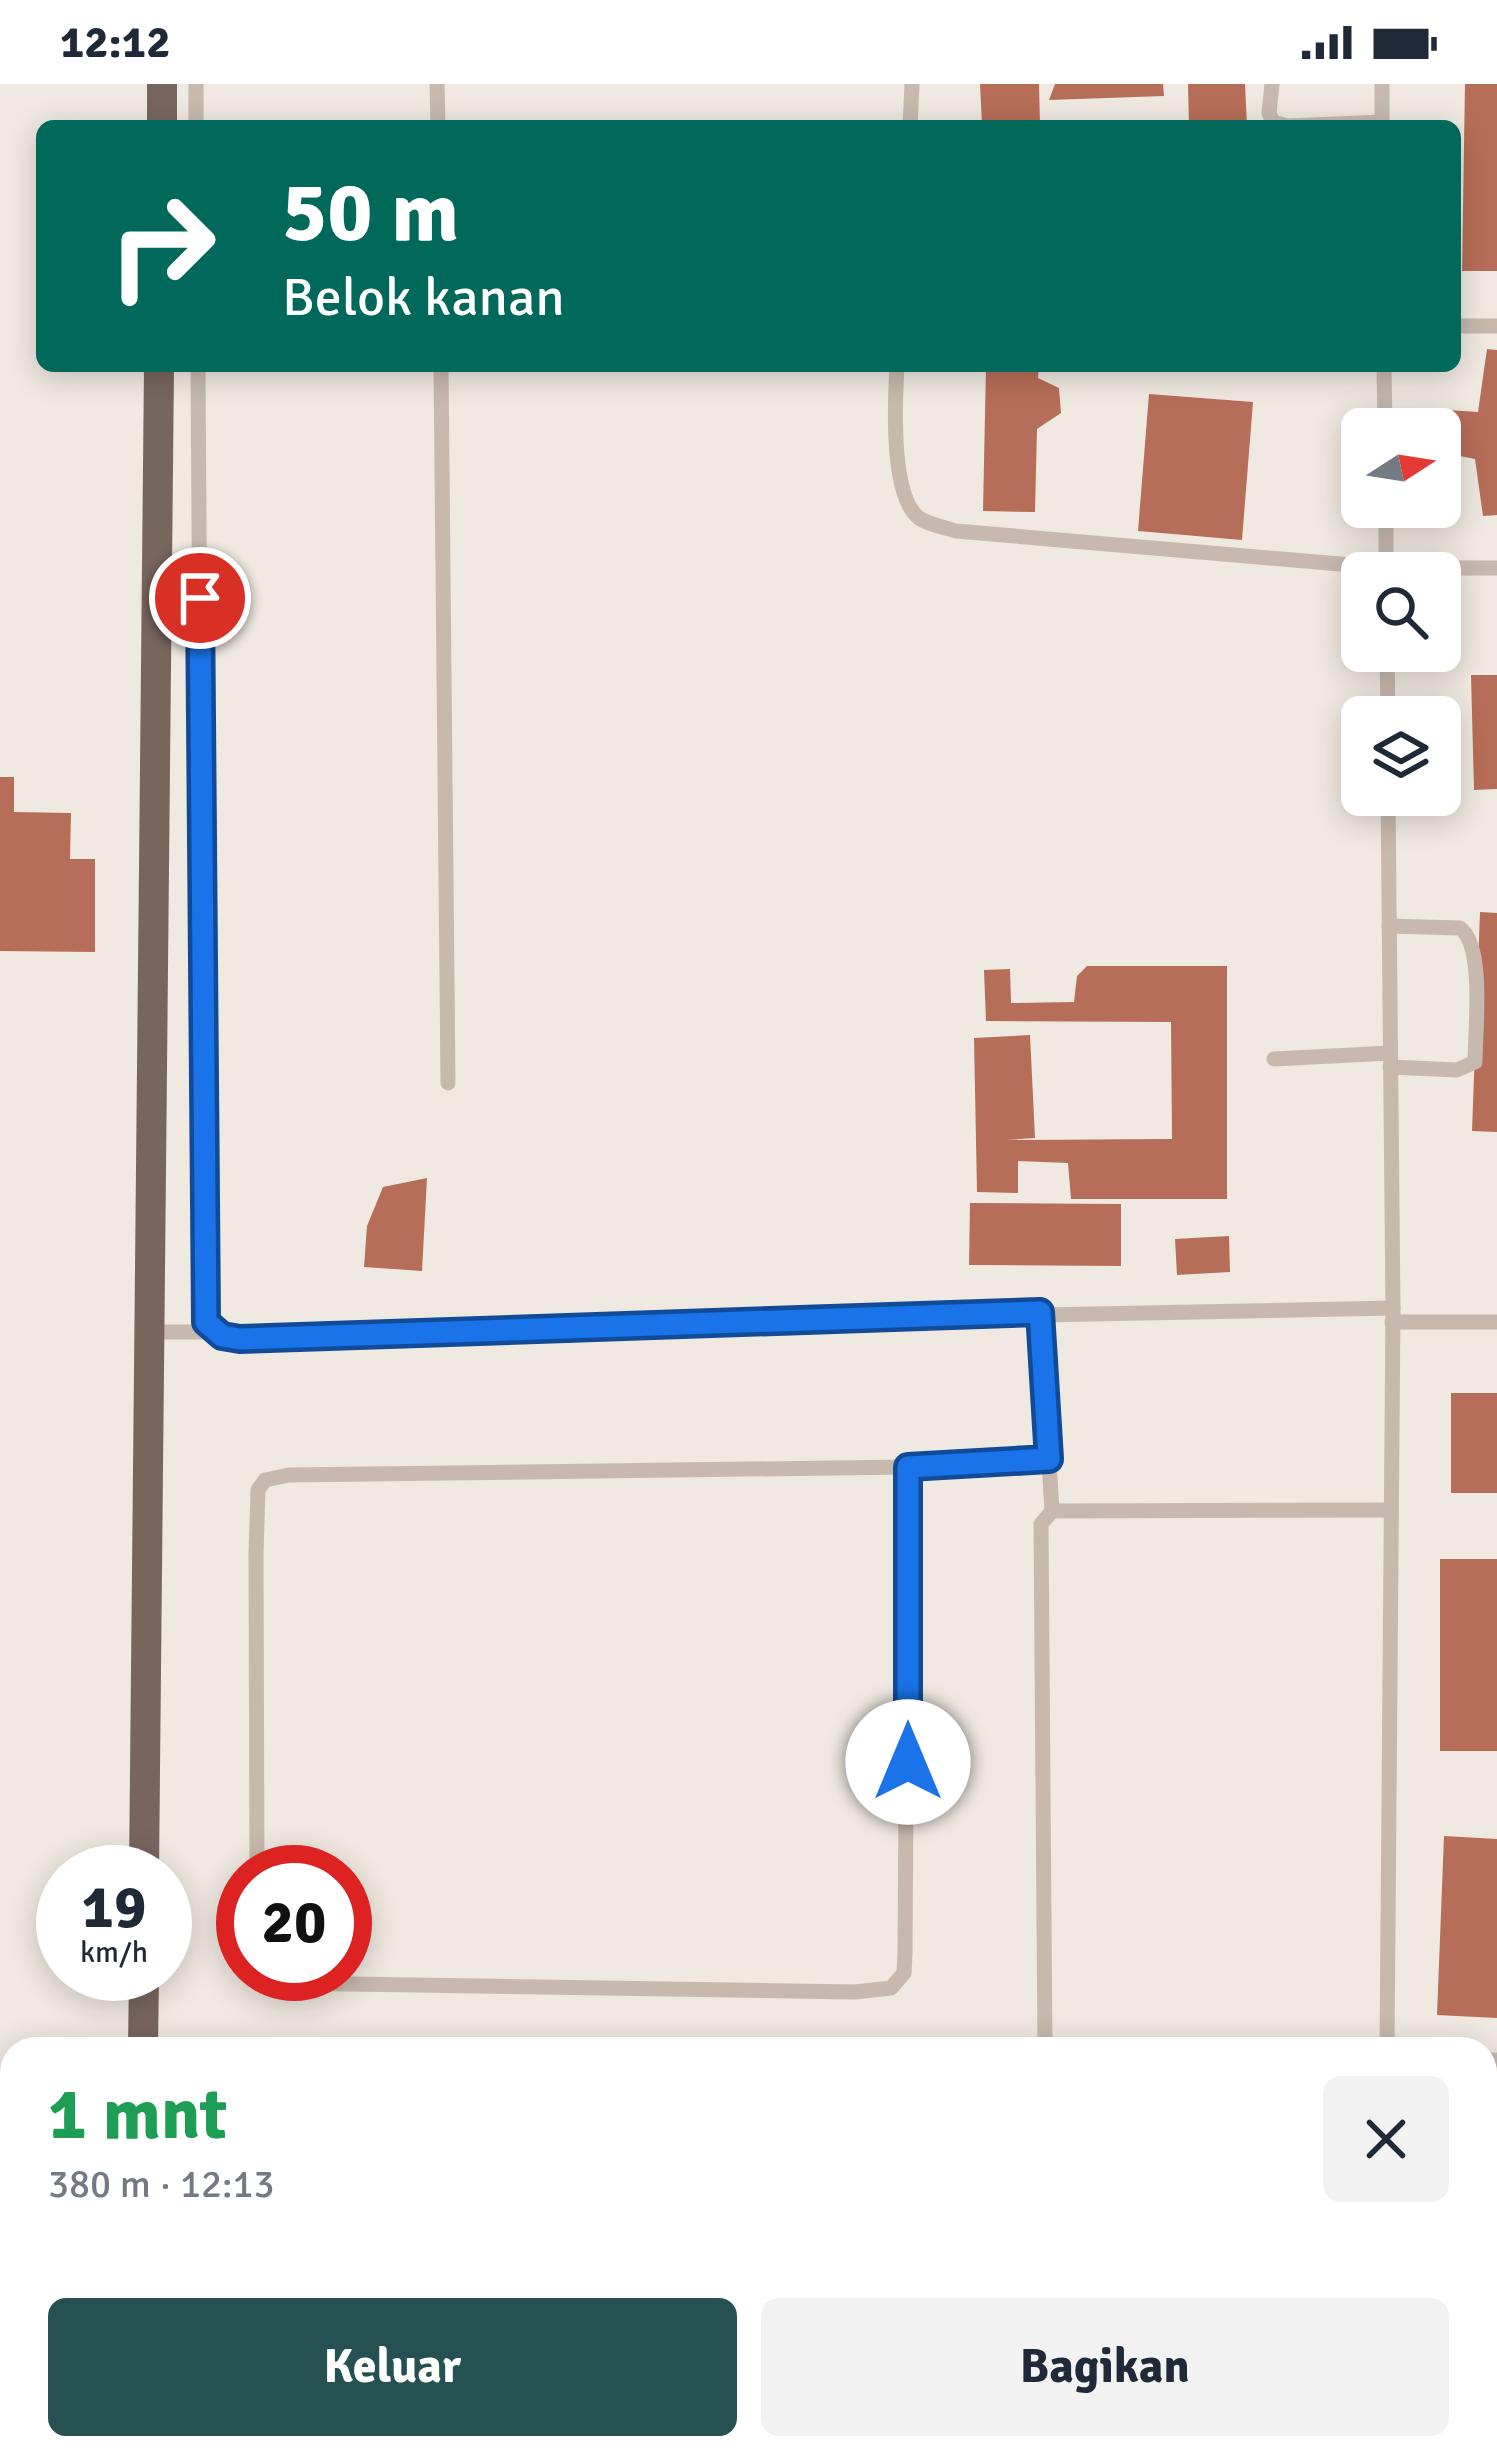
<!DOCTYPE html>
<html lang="id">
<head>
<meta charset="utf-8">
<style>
	:root { --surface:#fff; --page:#f2f2f3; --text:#1f2937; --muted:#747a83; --accent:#255153 }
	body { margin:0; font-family:Signika,sans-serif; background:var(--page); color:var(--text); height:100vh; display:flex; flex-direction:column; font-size:45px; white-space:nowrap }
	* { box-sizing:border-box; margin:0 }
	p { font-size:39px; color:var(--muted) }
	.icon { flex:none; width:66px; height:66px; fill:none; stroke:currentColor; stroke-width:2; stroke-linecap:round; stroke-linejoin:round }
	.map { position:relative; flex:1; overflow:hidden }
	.side { position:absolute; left:0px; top:1953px; width:1497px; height:423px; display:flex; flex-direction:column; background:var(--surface); border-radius:36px 36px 0 0; box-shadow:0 6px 30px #0003 }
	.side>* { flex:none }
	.top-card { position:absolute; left:36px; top:36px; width:1425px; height:252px; border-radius:18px; box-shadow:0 6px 30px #0003; background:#00695c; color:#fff; overflow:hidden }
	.needle { width:78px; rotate:78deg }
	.fabs { position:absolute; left:1341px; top:324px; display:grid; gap:24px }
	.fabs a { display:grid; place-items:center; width:120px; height:120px; border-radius:18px; background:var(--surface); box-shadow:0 6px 30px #0003; font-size:60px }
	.speed { position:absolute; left:36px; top:1761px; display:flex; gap:24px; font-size:60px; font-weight:700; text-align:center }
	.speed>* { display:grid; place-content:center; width:156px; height:156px; border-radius:50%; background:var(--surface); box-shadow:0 6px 30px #0003; line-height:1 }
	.speed small { font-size:30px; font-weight:400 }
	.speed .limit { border:18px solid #d22; background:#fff; color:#111 }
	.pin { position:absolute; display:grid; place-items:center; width:102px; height:102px; color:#fff; margin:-51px; border:6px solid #fff; border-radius:50%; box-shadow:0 3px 12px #0007 }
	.me { position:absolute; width:132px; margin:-66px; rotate:0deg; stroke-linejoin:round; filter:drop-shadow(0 0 9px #0008) }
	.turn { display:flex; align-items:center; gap:42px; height:252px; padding:0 48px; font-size:54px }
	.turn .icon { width:156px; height:156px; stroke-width:2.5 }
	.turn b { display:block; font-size:84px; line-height:102px }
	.round { display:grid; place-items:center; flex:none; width:126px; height:126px; border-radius:18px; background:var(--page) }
	.head { display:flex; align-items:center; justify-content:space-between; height:204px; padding:0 48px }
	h1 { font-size:72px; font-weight:700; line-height:90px; color:#1e9e55 }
	.action { display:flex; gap:24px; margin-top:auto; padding:24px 48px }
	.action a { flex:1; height:138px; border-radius:18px; background:var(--accent); color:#fff; font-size:48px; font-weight:700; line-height:138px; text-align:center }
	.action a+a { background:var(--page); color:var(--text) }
	.status { display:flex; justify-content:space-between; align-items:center; height:84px; padding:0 60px; background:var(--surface); direction:ltr }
	.status svg { height:33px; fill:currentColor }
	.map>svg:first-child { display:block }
	.building { fill:#b76e58 }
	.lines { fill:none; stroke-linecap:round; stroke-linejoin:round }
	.lane { stroke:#c7b9ae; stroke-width:15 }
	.primary { stroke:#77665e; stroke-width:30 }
	.route-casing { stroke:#114b97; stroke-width:30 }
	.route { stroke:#1a73e8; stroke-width:21 }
</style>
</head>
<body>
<div class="status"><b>12:12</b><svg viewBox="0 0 49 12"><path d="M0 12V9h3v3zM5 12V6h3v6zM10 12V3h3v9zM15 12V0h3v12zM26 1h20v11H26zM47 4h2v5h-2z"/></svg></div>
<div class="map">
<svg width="1497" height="2375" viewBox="0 0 1497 2375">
	<rect width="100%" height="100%" fill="#f0e9e1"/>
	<g class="building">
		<polygon points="980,0 1039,0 1040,42 982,42"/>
		<polygon points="1055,0 1163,0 1164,12 1049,16"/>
		<polygon points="1188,0 1245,0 1247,42 1189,42"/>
		<polygon points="1465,0 1497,0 1497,187 1462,187"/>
		<polygon points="1487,265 1497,266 1497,431 1483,432 1475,375 1449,370 1447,326 1478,328"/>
		<polygon points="986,282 1039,282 1038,294 1059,304 1061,329 1037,345 1035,428 983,427"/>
		<polygon points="1149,310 1253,318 1242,456 1138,447"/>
		<polygon points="1471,591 1497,591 1497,705 1474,706"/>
		<polygon points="0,693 14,693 14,728 71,729 70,775 95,775 95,868 0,867"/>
		<polygon points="1480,828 1497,829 1497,1048 1472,1047"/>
		<polygon points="1087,882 1227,882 1227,1115 1071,1115 1068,1079 1018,1077 1018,1109 977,1108 974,954 1030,951 1035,1054 1006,1056 1172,1055 1171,938 986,937 984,886 1010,885 1011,919 1074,918 1077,892"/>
		<polygon points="427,1094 422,1187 364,1183 367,1142 383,1103"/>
		<polygon points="970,1119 1121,1120 1121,1182 969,1181"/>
		<polygon points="1229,1152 1230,1188 1177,1191 1175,1155"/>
		<rect x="1451" y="1309" width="46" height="100"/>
		<rect x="1440" y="1475" width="57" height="192"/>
		<polygon points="1444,1752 1497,1755 1497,1934 1437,1931"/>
	</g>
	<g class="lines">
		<g class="lane">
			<polyline points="196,0 196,42"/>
			<polyline points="437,0 438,42"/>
			<polyline points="1272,0 1269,29 1273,38 1287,42 1382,38"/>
			<polyline points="1382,0 1382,42"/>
			<polyline points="910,42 912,0"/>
			<polyline points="1455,242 1497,242"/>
			<polyline points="198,282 204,1212 206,1238 213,1248 240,1255 592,1240 1393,1224"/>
			<polyline points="441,282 448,999"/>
			<path d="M 897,282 C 895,317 890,411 919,434 C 929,441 944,443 956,447 L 1386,484 L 1497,484"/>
			<polyline points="1384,282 1385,345"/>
			<polyline points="1386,423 1386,489"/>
			<polyline points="1387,567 1388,633"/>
			<path d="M 1389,842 L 1460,844 C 1485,862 1475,947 1475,978 L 1457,986 L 1390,983"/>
			<polyline points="1274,975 1390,969"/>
			<polyline points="1040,1229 1052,1427"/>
			<polyline points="1392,1238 1497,1238"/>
			<polyline points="148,1248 213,1248"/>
			<polyline points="257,1788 256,1471 258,1406 265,1396 289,1391 908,1383 1049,1375"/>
			<polyline points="271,1890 285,1899 855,1908 891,1904 904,1889 905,1870 908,1383"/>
			<polyline points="1045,1965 1041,1440 1052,1427 1390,1426"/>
			<polyline points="1387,1965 1393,1224 1388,711"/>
			<polyline points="1485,1976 1497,1976"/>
		</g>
		<g class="primary">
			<polyline points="162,42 162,0"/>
			<polyline points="144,1788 159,282"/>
			<polyline points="143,1965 144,1890"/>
			<polyline points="134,2375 135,2364"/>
		</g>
	</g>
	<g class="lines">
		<g class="route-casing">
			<polyline id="route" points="200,514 206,1238 222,1252 240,1255 1040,1228 1049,1375 908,1383 908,1678"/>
		</g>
		<use href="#route" class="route"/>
	</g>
</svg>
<div class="fabs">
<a><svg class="needle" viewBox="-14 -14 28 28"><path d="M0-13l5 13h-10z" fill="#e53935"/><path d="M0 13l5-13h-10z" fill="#747a83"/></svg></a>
<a><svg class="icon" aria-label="search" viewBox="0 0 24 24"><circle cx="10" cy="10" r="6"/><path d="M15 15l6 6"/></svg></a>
<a><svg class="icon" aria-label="layers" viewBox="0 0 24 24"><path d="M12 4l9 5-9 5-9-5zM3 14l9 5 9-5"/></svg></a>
</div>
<div class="speed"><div>19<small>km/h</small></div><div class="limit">20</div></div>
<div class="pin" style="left:200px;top:514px;background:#d93025"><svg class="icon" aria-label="arrive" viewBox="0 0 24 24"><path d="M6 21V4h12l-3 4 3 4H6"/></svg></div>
<svg class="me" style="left:908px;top:1678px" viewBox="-20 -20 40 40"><circle r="19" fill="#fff"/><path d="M0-13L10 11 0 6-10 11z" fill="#1a73e8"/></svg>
<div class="top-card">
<div class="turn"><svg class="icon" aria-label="right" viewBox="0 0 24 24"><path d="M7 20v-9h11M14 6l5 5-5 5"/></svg><div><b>50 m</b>Belok kanan</div></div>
</div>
<section class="side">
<div class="head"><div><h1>1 mnt</h1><p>380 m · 12:13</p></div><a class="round"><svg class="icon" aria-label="close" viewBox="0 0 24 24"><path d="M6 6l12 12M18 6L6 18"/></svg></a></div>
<div class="action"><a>Keluar</a><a>Bagikan</a></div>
</section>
</div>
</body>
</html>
